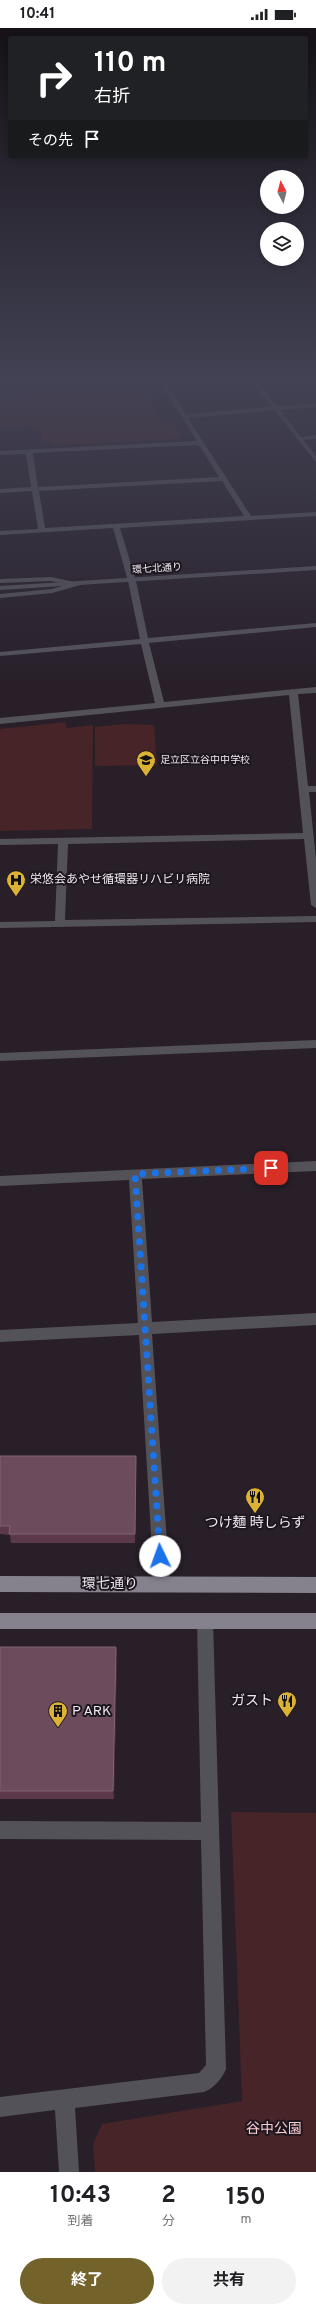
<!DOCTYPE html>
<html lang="ja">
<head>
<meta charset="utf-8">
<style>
	:root { --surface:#fff; --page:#f2f2f2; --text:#202124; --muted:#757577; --accent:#74622b }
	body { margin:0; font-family:Overpass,"Noto Sans JP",sans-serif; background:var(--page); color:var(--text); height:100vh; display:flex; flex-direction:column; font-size:15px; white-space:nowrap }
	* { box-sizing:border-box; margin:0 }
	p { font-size:13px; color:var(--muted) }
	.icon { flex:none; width:22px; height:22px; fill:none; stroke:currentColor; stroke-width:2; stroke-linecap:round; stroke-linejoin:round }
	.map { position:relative; height:2144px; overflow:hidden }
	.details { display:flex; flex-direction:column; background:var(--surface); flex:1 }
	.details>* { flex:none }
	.banner { position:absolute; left:8px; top:8px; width:300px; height:122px; border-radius:4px; box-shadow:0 2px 6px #0003; background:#202124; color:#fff; overflow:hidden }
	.needle { width:26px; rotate:353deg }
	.tools { position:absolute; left:260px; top:142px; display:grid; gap:8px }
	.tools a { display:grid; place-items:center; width:44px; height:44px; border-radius:50%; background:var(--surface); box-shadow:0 2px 6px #0003; font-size:20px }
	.pin { position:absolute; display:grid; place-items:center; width:34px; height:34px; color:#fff; margin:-17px; border-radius:8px; box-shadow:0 2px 6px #0006 }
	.me { position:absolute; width:44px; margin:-22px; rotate:357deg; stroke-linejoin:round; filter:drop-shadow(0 0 3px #0008) }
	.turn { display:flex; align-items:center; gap:14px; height:84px; padding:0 20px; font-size:18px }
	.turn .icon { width:52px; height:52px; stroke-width:2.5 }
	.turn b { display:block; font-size:28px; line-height:34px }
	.then { display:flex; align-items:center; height:38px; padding:0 20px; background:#0003; gap:8px; font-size:15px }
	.eta { display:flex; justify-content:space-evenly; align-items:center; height:68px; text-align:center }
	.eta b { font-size:24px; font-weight:700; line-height:28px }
	.action { display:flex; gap:8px; margin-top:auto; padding:8px 20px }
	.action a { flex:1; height:46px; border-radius:24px; background:var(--accent); color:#fff; font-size:16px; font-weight:700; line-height:46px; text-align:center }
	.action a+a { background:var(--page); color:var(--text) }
	.status { display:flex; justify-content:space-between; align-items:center; height:28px; padding:0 20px; background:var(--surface); direction:ltr }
	.status svg { height:11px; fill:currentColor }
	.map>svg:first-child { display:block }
	.green { fill:#462428 }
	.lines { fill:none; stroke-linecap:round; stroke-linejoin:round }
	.minor { fill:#545259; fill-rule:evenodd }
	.tertiary { fill:#545259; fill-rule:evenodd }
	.primary { fill:#85828e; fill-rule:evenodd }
	.wall { fill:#5c384b }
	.shaded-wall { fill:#412636 }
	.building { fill:#6c4b5d; stroke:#806374 }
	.route { stroke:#1a73e8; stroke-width:7; stroke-dasharray:0 12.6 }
	.labels { text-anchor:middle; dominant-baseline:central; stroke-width:4; stroke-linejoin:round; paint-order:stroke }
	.far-street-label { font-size:10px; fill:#ede7ee; stroke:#1e161f }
	.far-poi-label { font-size:10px; fill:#ede7ee; stroke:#1e161f; text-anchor:start }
	.poi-label { font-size:12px; fill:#ede7ee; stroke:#1e161f; text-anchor:start }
	.near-poi-label { font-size:14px; fill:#ede7ee; stroke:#1e161f }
	.near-street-label { font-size:14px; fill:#ede7ee; stroke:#1e161f }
	.near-park-label { font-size:14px; fill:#facacd; stroke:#1e161f }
</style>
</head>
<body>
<div class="status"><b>10:41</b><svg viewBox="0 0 49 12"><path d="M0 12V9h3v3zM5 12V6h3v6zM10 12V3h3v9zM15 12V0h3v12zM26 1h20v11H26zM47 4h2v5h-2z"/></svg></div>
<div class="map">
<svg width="316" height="2144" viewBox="0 0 316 2144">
	<rect width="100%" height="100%" fill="#281f29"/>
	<g class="green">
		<polygon points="143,360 163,394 173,393 181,409 178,411 51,417 51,414 42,415 40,403 30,399 0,400 0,369"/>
		<polygon points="65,694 67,700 93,697 92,801 0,803 0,701"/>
		<polygon points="124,696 154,697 157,737 95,738 95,699"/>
		<polygon points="231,1784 316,1785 316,2144 95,2144 93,2116 102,2096 242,2073"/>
	</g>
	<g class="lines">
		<g class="minor">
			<path d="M 159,354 L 165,354 L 186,386 L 316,375 L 316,379 L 188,390 L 251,488 L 316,484 L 316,488 L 120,500 L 136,553 L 148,610 L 316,595 L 316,599 L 149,615 L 164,674 L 316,659 L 316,665 L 298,666 L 308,758 L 316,758 L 316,764 L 309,764 L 316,831 L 316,880 L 311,877 L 304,811 L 68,816 L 65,892 L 316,888 L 316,894 L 0,900 L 0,894 L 55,893 L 58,816 L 0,817 L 0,811 L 303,805 L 289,667 L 0,696 L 0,690 L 155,675 L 141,616 L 0,628 L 0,624 L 140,611 L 128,553 L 113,500 L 0,507 L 0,503 L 38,501 L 32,463 L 0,465 L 0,461 L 31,459 L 26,426 L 0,427 L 0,423 L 197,413 ZM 199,417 L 219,449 L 38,459 L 33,425 ZM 222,453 L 244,488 L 45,500 L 39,463 Z"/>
			<polygon points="316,407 316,411 299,412 296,410"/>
			<polygon points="51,549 84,556 52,565 0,570 0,566 52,561 69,556 51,553 0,555 0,551"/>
			<polygon points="316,1012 316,1020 0,1033 0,1025"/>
			<polygon points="316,1133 316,1143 142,1151 152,1294 316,1285 316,1297 152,1306 170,1556 168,1562 162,1564 156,1562 154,1556 139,1307 0,1314 0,1302 138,1295 129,1152 0,1158 0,1148"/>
			<path d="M 205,1585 L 211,1587 L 213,1593 L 226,2041 C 222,2051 214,2060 204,2064 L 75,2080 L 79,2144 L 59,2144 L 55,2082 L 0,2089 L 0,2069 L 199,2045 L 206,2037 L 201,1812 L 0,1811 L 0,1793 L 201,1794 L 197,1593 L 199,1587 Z"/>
		</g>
		<g class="tertiary">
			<polygon points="252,354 258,354 316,428 316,434"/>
			<polygon points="316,538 316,542 0,562 0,558"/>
		</g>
		<g class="primary">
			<polygon points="0,1548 316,1549 316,1565 0,1564"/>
			<rect x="0" y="1585" width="316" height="16"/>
		</g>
	</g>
	<g class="wall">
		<polygon points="0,1428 136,1428 135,1515 11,1515 10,1507 0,1506"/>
		<polygon points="0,1619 116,1619 117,1629 114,1771 0,1771"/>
	</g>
	<polygon class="shaded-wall" points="116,1619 117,1629 114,1771 113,1763"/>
	<g class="building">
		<polygon points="0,1428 136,1428 135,1506 9,1506 10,1498 0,1498"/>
		<polygon points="0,1619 116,1619 113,1763 0,1763"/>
	</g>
	<linearGradient id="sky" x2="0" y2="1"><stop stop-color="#161117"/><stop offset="0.54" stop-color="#424254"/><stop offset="1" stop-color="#424254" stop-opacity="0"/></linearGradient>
	<rect width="316" height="654" fill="url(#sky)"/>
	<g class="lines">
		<polyline class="route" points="160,1528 135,1146 271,1140"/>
	</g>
	<defs>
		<g id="school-pin" transform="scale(1)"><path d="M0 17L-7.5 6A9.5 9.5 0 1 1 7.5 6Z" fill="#dbb233" stroke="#1e161f"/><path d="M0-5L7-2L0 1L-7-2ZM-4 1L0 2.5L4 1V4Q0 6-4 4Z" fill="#111"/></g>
		<g id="hospital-pin" transform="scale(1)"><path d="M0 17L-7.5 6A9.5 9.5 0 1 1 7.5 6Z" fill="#dbb233" stroke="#1e161f"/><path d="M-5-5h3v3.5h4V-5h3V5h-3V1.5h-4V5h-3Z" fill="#111"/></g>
		<g id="restaurant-pin" transform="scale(1)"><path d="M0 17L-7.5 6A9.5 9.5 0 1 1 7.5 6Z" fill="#dbb233" stroke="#1e161f"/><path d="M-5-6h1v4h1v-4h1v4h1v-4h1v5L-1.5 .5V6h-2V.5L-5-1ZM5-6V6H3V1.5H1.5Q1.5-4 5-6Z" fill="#111"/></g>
		<g id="building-pin" transform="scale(1)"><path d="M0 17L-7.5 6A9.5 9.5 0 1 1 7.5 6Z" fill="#dbb233" stroke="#1e161f"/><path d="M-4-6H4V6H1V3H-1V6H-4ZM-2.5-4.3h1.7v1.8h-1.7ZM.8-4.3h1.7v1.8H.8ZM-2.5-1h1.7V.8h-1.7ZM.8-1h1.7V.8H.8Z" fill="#111"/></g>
	</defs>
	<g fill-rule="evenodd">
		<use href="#school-pin" x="146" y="732"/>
		<use href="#hospital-pin" x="16" y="852"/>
		<use href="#restaurant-pin" x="255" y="1469"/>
		<use href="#restaurant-pin" x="287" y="1673"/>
		<use href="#building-pin" x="58" y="1683"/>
	</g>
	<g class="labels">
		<g class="far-street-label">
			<text transform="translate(157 541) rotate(-4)">環七北通り</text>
		</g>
		<g class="far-poi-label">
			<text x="160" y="732">足立区立谷中中学校</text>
		</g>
		<g class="poi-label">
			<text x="30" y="852">栄悠会あやせ循環器リハビリ病院</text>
		</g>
		<g class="near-poi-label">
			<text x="255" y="1495">つけ麺 時しらず</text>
			<text x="273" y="1673" text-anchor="end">ガスト</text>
			<text x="72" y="1683" text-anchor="start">P ARK</text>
		</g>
		<g class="near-street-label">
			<text x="110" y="1556">環七通り</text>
		</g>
		<g class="near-park-label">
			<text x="274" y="2101">谷中公園</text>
		</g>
	</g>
</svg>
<div class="tools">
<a><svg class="needle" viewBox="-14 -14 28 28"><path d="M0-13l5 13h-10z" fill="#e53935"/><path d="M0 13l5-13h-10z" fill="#757577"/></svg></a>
<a><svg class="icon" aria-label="layers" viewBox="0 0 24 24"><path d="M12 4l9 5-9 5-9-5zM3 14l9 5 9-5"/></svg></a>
</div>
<div class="pin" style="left:271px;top:1140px;background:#d93025"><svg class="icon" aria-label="arrive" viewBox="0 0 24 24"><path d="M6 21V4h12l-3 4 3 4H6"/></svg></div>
<svg class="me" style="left:160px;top:1528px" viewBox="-20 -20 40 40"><circle r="19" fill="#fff"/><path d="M0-13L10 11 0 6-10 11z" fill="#1a73e8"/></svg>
<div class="banner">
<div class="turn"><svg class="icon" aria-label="right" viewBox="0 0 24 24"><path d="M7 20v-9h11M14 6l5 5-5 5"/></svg><div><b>110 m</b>右折</div></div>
<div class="then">その先<svg class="icon" aria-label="arrive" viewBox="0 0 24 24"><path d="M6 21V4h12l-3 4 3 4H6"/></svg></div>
</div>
</div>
<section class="details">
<div class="eta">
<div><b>10:43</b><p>到着</p></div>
<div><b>2</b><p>分</p></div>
<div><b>150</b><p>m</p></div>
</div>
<div class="action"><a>終了</a><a>共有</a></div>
</section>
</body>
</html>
